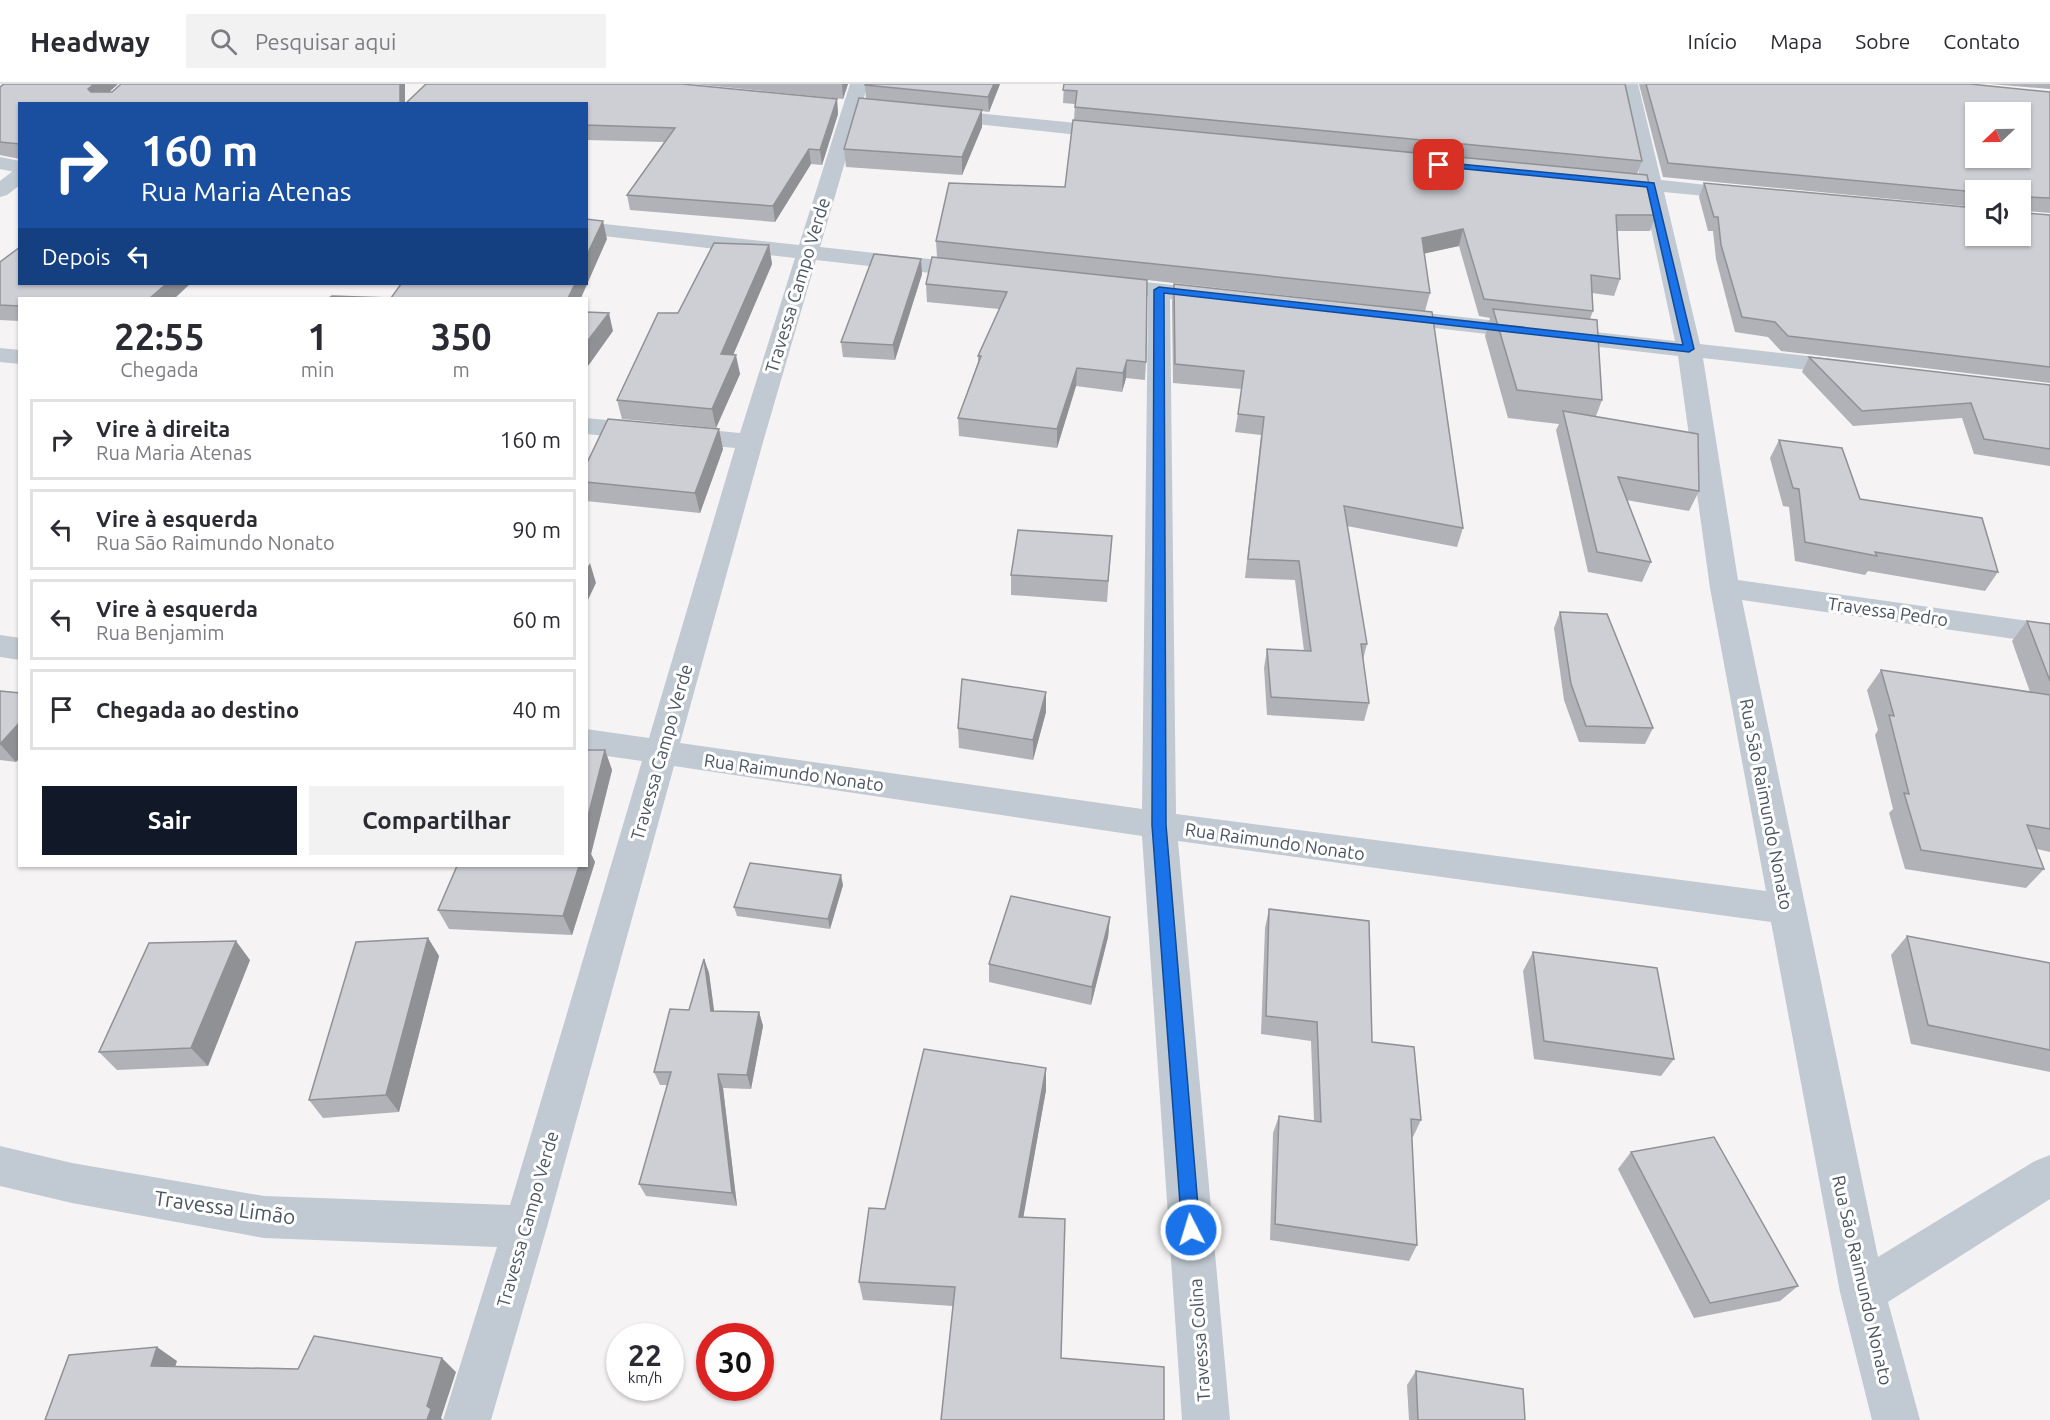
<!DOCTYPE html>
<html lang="pt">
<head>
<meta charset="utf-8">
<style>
	:root { --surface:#fff; --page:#f2f2f3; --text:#2b2b33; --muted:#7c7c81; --line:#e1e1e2; --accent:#111827 }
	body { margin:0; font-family:Ubuntu,sans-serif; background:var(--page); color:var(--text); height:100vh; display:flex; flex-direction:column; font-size:22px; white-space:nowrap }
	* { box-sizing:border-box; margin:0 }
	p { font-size:20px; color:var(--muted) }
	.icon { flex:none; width:33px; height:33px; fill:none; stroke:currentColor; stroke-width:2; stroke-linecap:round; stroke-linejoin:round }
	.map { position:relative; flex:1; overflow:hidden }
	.sheet { position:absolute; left:18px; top:213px; width:570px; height:570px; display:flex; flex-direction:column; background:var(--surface); border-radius:0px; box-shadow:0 2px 4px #0004 }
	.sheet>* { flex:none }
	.hud { position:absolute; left:18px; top:18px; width:570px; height:183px; border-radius:0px; box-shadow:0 2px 4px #0004; background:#1a4fa0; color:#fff; overflow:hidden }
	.needle { width:39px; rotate:248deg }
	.controls { position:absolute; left:1965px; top:18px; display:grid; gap:12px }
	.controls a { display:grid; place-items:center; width:66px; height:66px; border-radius:0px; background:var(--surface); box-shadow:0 2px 4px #0004; font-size:30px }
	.speed { position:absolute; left:606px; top:1239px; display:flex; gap:12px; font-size:30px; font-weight:700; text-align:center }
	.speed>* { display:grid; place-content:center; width:78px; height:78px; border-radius:50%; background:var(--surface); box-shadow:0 2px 4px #0004; line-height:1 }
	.speed small { font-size:15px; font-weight:400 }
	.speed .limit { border:9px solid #d22; background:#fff; color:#111 }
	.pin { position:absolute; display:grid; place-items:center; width:51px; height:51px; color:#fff; margin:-26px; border-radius:12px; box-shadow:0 3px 9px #0006 }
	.me { position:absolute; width:66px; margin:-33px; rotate:355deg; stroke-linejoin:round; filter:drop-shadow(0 0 4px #0008) }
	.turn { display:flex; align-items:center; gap:21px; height:126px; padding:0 24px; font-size:27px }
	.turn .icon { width:78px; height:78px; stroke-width:2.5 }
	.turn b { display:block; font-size:42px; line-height:51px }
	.then { display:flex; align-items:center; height:57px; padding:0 24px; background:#0003; gap:12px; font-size:22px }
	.eta { display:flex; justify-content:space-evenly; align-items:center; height:102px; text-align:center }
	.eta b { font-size:36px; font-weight:700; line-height:42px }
	.action { display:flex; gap:12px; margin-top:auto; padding:12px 24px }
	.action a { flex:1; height:69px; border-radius:0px; background:var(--accent); color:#fff; font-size:24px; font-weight:700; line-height:69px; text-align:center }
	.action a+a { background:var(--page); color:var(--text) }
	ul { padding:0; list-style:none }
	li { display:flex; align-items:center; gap:18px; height:81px; margin:0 12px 9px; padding:0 12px; border:3px solid var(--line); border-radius:0px }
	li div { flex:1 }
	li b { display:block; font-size:22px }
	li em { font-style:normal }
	header { display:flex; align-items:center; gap:36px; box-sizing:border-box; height:84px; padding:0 30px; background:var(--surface); border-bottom:2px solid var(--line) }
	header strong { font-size:28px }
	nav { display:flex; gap:33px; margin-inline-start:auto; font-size:21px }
	.search { width:420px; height:54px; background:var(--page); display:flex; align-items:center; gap:15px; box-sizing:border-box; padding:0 21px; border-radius:0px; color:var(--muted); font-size:22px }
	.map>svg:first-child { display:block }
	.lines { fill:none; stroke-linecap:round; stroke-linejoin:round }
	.minor { fill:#c1c9d2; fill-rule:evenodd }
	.tertiary { fill:#c1c9d2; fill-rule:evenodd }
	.wall { fill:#b0b2b7 }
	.shaded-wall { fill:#909195 }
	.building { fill:#cdcfd5; stroke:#909195; stroke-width:1.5; fill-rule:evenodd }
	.route { fill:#1a73e8; stroke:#114b97; stroke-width:1.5 }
	.labels { text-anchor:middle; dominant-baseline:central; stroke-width:6; stroke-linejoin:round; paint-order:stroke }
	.street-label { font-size:18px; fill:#4a5561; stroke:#fff }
	.near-street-label { font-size:21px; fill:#4a5561; stroke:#fff }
</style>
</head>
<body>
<header>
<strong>Headway</strong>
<div class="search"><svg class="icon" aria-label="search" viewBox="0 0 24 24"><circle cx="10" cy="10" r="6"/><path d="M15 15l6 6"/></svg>Pesquisar aqui</div>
<nav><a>Início</a><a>Mapa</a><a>Sobre</a><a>Contato</a></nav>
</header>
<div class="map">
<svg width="2050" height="1336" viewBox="0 0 2050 1336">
	<rect width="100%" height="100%" fill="#f5f3f3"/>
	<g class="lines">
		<g class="minor">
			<polygon points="850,0 868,0 820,163 975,180 983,182 986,187 983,192 975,194 816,176 763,358 680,659 1142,725 1148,212 1093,205 1090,200 1093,195 1101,193 1217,206 1225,208 1228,213 1225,218 1217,220 1170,215 1176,730 1766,807 1710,504 1678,272 1391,239 1383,237 1379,232 1383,227 1391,225 1675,257 1643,107 1599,101 1596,97 1599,93 1606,91 1640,94 1620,0 1638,0 1661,96 1753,106 1756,110 1753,114 1746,116 1664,108 1700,260 1852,277 1861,279 1864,284 1861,289 1852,291 1703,274 1738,496 2050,540 2050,560 1742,516 1878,1173 2035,1077 2050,1071 2050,1115 1888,1218 1920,1336 1872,1336 1840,1208 1771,838 1178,757 1230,1336 1182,1336 1142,752 674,682 547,1143 491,1336 443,1336 497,1163 264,1154 72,1119 0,1102 0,1062 72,1079 264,1112 510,1121 642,677 586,669 586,645 649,654 735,364 586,350 586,334 740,349 795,174 586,150 586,138 799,161"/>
			<polygon points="937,25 1116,43 1123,45 1126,49 1123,53 1116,55 930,35 928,31 930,27"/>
			<polygon points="0,73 20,77 20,89 0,85"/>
			<polygon points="0,264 20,266 20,280 0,278"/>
			<polygon points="0,551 20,554 20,576 0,573"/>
		</g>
		<polygon class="tertiary" points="20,85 20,101 7,111 0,113 0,97 13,87"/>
	</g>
	<g class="wall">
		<polygon points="4,0 118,0 109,8 112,8 121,0 405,0 405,19 837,15 838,30 822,81 811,80 775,138 630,126 627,111 664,58 586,56 586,20 20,20 20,75 0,71 0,3"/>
		<polygon points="693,0 848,0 843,15"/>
		<polygon points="1000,0 989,28 982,27 982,43 962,91 846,83 844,65 866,15 865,1"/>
		<polygon points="1064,0 1642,77 1637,90 1656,131 1650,147 1617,147 1620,195 1614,212 1592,209 1593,227 1590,235 1602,316 1596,332 1699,407 1689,427 1626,416 1651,478 1642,498 1588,488 1556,346 1559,340 1508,334 1485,252 1490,234 1479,232 1459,162 1424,169 1430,209 1425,227 1147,196 1146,278 1145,296 1126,294 1122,308 1076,302 1057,364 959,352 958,334 978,278 978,272 999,225 927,218 926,200 937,173 936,157 1065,103 1074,36 1075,20 1063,19"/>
		<polygon points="1639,0 1970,0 2050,8 2050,129 2026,127 2026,129 2050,131 2050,299 1781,267 1768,253 1735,248 1716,175 1713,147 1708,147 1699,113 1704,99 1976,152 2020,106 1976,106 1976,123 1663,93"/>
		<polygon points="1990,0 2050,0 2050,5"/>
		<polygon points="769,161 772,180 733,271 740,290 716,344 622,335 617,316 678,229"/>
		<polygon points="0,178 20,214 20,237 0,236"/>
		<polygon points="922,190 895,276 843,273 841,258"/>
		<polygon points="1174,200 1463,444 1457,463 1347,442 1367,560 1363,576 1369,619 1364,637 1267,631 1264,584 1267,565 1304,567 1295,496 1245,494 1261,351 1235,348 1242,305 1173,299 1172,218"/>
		<polygon points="1809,273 2050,301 2050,382 1974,370 1962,334 1853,342 1802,288"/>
		<polygon points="1779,356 1860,415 1998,488 1985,507 1868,487 1865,491 1795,477 1789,423 1783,422 1770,374"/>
		<polygon points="723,365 700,429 586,417 586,381"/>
		<polygon points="1112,452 1107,518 1011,511 1011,491"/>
		<polygon points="1560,528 1653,644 1645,660 1579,658 1564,616 1554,544"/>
		<polygon points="2027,537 2050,540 2050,768 2037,765 2044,785 2026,804 1905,785 1889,729 1893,725 1875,651 1878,646 1867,606 1881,586 2030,608 2012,557"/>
		<polygon points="0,607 16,678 0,676"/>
		<polygon points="1046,608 1046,628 1033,676 959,664 958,644"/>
		<polygon points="605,666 612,686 591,770 595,778 572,851 449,845 438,826 586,782"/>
		<polygon points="843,801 830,845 737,832 734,823"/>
		<polygon points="1269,825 1372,958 1421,1036 1413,1053 1412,1053 1417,1161 1409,1177 1270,1156 1273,1049 1279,1032 1314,1037 1311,957 1261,950 1265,844"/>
		<polygon points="1110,833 1108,853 1091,921 989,898 989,880"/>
		<polygon points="1907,852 2050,879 2050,988 1911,960 1891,871"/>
		<polygon points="428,854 439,872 399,1028 323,1034 309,1016"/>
		<polygon points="1533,868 1674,975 1661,992 1534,975 1523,887"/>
		<polygon points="704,875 709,889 714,927 759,928 763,942 751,1005 723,1004 737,1122 646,1112 639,1100 668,1001 660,1001 654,988 689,926"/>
		<polygon points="250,876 208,982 117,986 99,968"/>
		<polygon points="1046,984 1046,1006 1023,1133 1061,1274 1164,1336 953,1222 863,1216 859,1198 885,1125"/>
		<polygon points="1631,1068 1798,1202 1780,1217 1694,1234 1618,1085"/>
		<polygon points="1416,1287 1525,1336 1409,1336 1407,1301"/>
	</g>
	<g class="shaded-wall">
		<polygon points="94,0 118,0 96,20 88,5"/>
		<rect x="400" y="0" width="5" height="20"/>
		<polygon points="842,0 848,0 843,15"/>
		<polygon points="994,0 1000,0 989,28 988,13"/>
		<polygon points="837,15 838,30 822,81 820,66"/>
		<polygon points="982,26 982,43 962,91 962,73"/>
		<polygon points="809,65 811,80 775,138 773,122"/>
		<polygon points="603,137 607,155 581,214 568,214 575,200 586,200 586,173"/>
		<polygon points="1463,145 1459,162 1418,171 1422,154"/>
		<polygon points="769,161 772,180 725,290 721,270"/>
		<polygon points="921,175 922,190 895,276 893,261"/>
		<polygon points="166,200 190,200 175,214 150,214"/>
		<polygon points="609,229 613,247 586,285 586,259"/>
		<polygon points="736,271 740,290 716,344 712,325"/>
		<polygon points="1127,276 1126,294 1122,308 1123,289"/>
		<polygon points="1077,284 1076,302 1057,364 1057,345"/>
		<polygon points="719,345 723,365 700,429 695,409"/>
		<polygon points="590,479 596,499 586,520 586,486"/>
		<polygon points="1046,608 1046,628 1033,676 1033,656"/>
		<polygon points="20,638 20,674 16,678 0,660"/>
		<polygon points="605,666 612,686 591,770 595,778 572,851 563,832 579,782 586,782 586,740"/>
		<polygon points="841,791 843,801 830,845 828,835"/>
		<polygon points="1110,833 1108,853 1091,921 1092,903"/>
		<polygon points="428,854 439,872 399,1028 386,1011"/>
		<polygon points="236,857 250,876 208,982 191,964"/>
		<polygon points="704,875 709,889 716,941 711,927"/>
		<polygon points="759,928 763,942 751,1005 747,991"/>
		<polygon points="1046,984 1046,1006 1020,1152 1019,1133"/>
		<polygon points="718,990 723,1004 737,1122 732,1109"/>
		<polygon points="157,1263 177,1277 171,1296 151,1282"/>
		<polygon points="442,1274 456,1288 441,1334 443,1336 427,1336 427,1322"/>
	</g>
	<g class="building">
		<polygon points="4,0 94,0 88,5 91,8 112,8 121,0 400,0 400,20 20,20 20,60 0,58 0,3"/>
		<polygon points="426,0 682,0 837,15 820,66 809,65 773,122 627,111 675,44 586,41 586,20 405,20"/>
		<polygon points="865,0 994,0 988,13 865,1"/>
		<polygon points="1064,0 1625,0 1642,77 1075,23 1077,7 1063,6"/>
		<path d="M 1646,0 L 1970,0 L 2050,8 L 2050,114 L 2028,113 L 2026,115 L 2026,129 L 2050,131 L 2050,283 L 1788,252 L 1775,238 L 1742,233 L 1721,161 L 1718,133 L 1714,133 L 1704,99 L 1976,124 L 1976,152 L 2020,152 L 2020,106 L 1976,106 L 1976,108 L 1668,79 ZM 1976,28 L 2020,28 L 2020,74 L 1976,74 Z"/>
		<polygon points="859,14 982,26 962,73 844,65"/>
		<polygon points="1073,36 1647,91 1656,131 1616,131 1620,195 1591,191 1593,227 1484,215 1463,145 1422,154 1430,209 936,157 949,99 1065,103"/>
		<polygon points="586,135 603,137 586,173"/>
		<polygon points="714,159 769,161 721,270 736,271 712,325 617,316 658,229 678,229"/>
		<polygon points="20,163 20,200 166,200 150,214 20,214 20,222 0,221 0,178"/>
		<polygon points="874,170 921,175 893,261 841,258"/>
		<polygon points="932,173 1147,196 1146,278 1127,276 1123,289 1077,284 1057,345 958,334 981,272 978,272 1007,208 926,200"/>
		<polygon points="401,200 575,200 568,214 329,214 332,212 391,214"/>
		<polygon points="1174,200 1432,228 1463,444 1344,422 1367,560 1361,560 1369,619 1271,613 1267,565 1311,567 1299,477 1248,475 1264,333 1238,330 1244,287 1175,280"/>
		<polygon points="1493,225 1597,236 1602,316 1517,306"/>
		<polygon points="586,228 609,229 586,259"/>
		<polygon points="1809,273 2050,301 2050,365 1984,355 1971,319 1862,327"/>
		<polygon points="1563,327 1698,350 1699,407 1618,393 1651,478 1597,468"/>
		<polygon points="608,335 719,345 695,409 586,398 586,381"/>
		<polygon points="1779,356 1842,364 1860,415 1982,434 1998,488 1875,468 1877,472 1805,458 1799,405 1793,404"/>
		<polygon points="1018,446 1112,452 1108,497 1011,491"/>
		<polygon points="1560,528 1607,530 1653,644 1586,642 1571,600"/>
		<polygon points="2027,537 2050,540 2050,597"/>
		<polygon points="1881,586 2050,611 2050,745 2027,741 2044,785 1921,766 1904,709 1909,710 1889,631 1894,632"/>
		<polygon points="962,595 1046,608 1033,656 958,644"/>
		<polygon points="0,607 20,609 20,638 0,660"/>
		<polygon points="586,666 605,666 586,740"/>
		<polygon points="750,779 841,791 828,835 734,823"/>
		<polygon points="457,782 579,782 563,832 438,826"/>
		<polygon points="1011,812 1110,833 1092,903 989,880"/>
		<polygon points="1269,825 1369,837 1372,958 1414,963 1421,1036 1411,1035 1417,1161 1275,1140 1279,1032 1321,1038 1317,938 1266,932"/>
		<polygon points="1907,852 2050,879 2050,966 1928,941"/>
		<polygon points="428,854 386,1011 309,1016 356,858"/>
		<polygon points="236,857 191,964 99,968 149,859"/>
		<polygon points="1533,868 1657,884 1674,975 1544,957"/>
		<polygon points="704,875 711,927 759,928 747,991 718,990 732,1109 639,1100 671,988 654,988 670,925 689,926"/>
		<polygon points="924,965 1046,984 1019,1133 1065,1135 1061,1274 1164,1283 1164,1336 941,1336 955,1203 859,1198 869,1124 885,1125"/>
		<polygon points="1714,1053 1798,1202 1710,1219 1631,1068"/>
		<polygon points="314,1252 442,1274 427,1322 431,1325 427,1336 45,1336 69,1271 157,1263 151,1282 298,1285"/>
		<polygon points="1416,1287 1523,1305 1525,1336 1418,1336"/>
	</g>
	<polygon class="route" points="1439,78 1654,99 1694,265 1689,268 1164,209 1166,741 1200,1146 1197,1152 1191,1154 1184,1152 1182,1146 1152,741 1154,206 1159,203 1683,261 1647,103 1436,82 1436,79"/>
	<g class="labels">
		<g class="street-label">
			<text transform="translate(797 201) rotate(-73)">Travessa Campo Verde</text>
			<text transform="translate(1888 527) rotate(8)">Travessa Pedro</text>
			<text transform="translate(661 668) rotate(-74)">Travessa Campo Verde</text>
			<text transform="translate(794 688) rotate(8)">Rua Raimundo Nonato</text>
			<text transform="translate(1767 720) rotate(79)">Rua São Raimundo Nonato</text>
			<text transform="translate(1275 757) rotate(8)">Rua Raimundo Nonato</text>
			<text transform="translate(527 1135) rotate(-74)">Travessa Campo Verde</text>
			<text transform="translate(1863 1196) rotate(77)">Rua São Raimundo Nonato</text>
			<text transform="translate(1199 1256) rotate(-94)">Travessa Colina</text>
		</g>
		<g class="near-street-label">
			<text transform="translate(225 1123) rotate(8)">Travessa Limão</text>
		</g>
	</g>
</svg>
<div class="controls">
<a><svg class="needle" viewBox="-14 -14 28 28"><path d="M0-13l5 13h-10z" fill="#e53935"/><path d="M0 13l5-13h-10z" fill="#7c7c81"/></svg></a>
<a><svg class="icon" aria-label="sound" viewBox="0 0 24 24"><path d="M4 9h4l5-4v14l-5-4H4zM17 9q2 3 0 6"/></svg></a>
</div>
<div class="speed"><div>22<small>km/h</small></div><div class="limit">30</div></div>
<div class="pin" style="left:1439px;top:81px;background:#d93025"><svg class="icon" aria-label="arrive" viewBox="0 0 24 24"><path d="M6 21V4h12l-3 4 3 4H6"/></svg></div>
<svg class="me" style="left:1191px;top:1146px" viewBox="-20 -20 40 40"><circle r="17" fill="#1a73e8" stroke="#fff" stroke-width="3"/><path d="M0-11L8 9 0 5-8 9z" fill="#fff"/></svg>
<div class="hud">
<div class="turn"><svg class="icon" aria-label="right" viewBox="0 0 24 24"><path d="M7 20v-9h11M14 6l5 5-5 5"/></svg><div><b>160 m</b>Rua Maria Atenas</div></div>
<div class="then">Depois<svg class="icon" aria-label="left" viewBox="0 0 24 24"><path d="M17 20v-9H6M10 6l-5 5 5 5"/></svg></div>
</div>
<section class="sheet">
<div class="eta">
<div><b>22:55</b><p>Chegada</p></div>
<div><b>1</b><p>min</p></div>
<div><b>350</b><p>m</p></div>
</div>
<ul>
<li><svg class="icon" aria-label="right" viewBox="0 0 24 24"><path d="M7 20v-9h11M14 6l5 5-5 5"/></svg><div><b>Vire à direita</b><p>Rua Maria Atenas</p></div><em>160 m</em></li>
<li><svg class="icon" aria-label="left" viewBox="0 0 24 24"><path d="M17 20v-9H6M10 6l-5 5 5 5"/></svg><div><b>Vire à esquerda</b><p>Rua São Raimundo Nonato</p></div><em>90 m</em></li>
<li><svg class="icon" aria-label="left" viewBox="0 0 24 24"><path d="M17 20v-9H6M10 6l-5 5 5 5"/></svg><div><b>Vire à esquerda</b><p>Rua Benjamim</p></div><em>60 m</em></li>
<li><svg class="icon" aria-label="arrive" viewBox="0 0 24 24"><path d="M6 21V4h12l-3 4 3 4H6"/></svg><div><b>Chegada ao destino</b></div><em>40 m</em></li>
</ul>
<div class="action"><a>Sair</a><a>Compartilhar</a></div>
</section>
</div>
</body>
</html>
